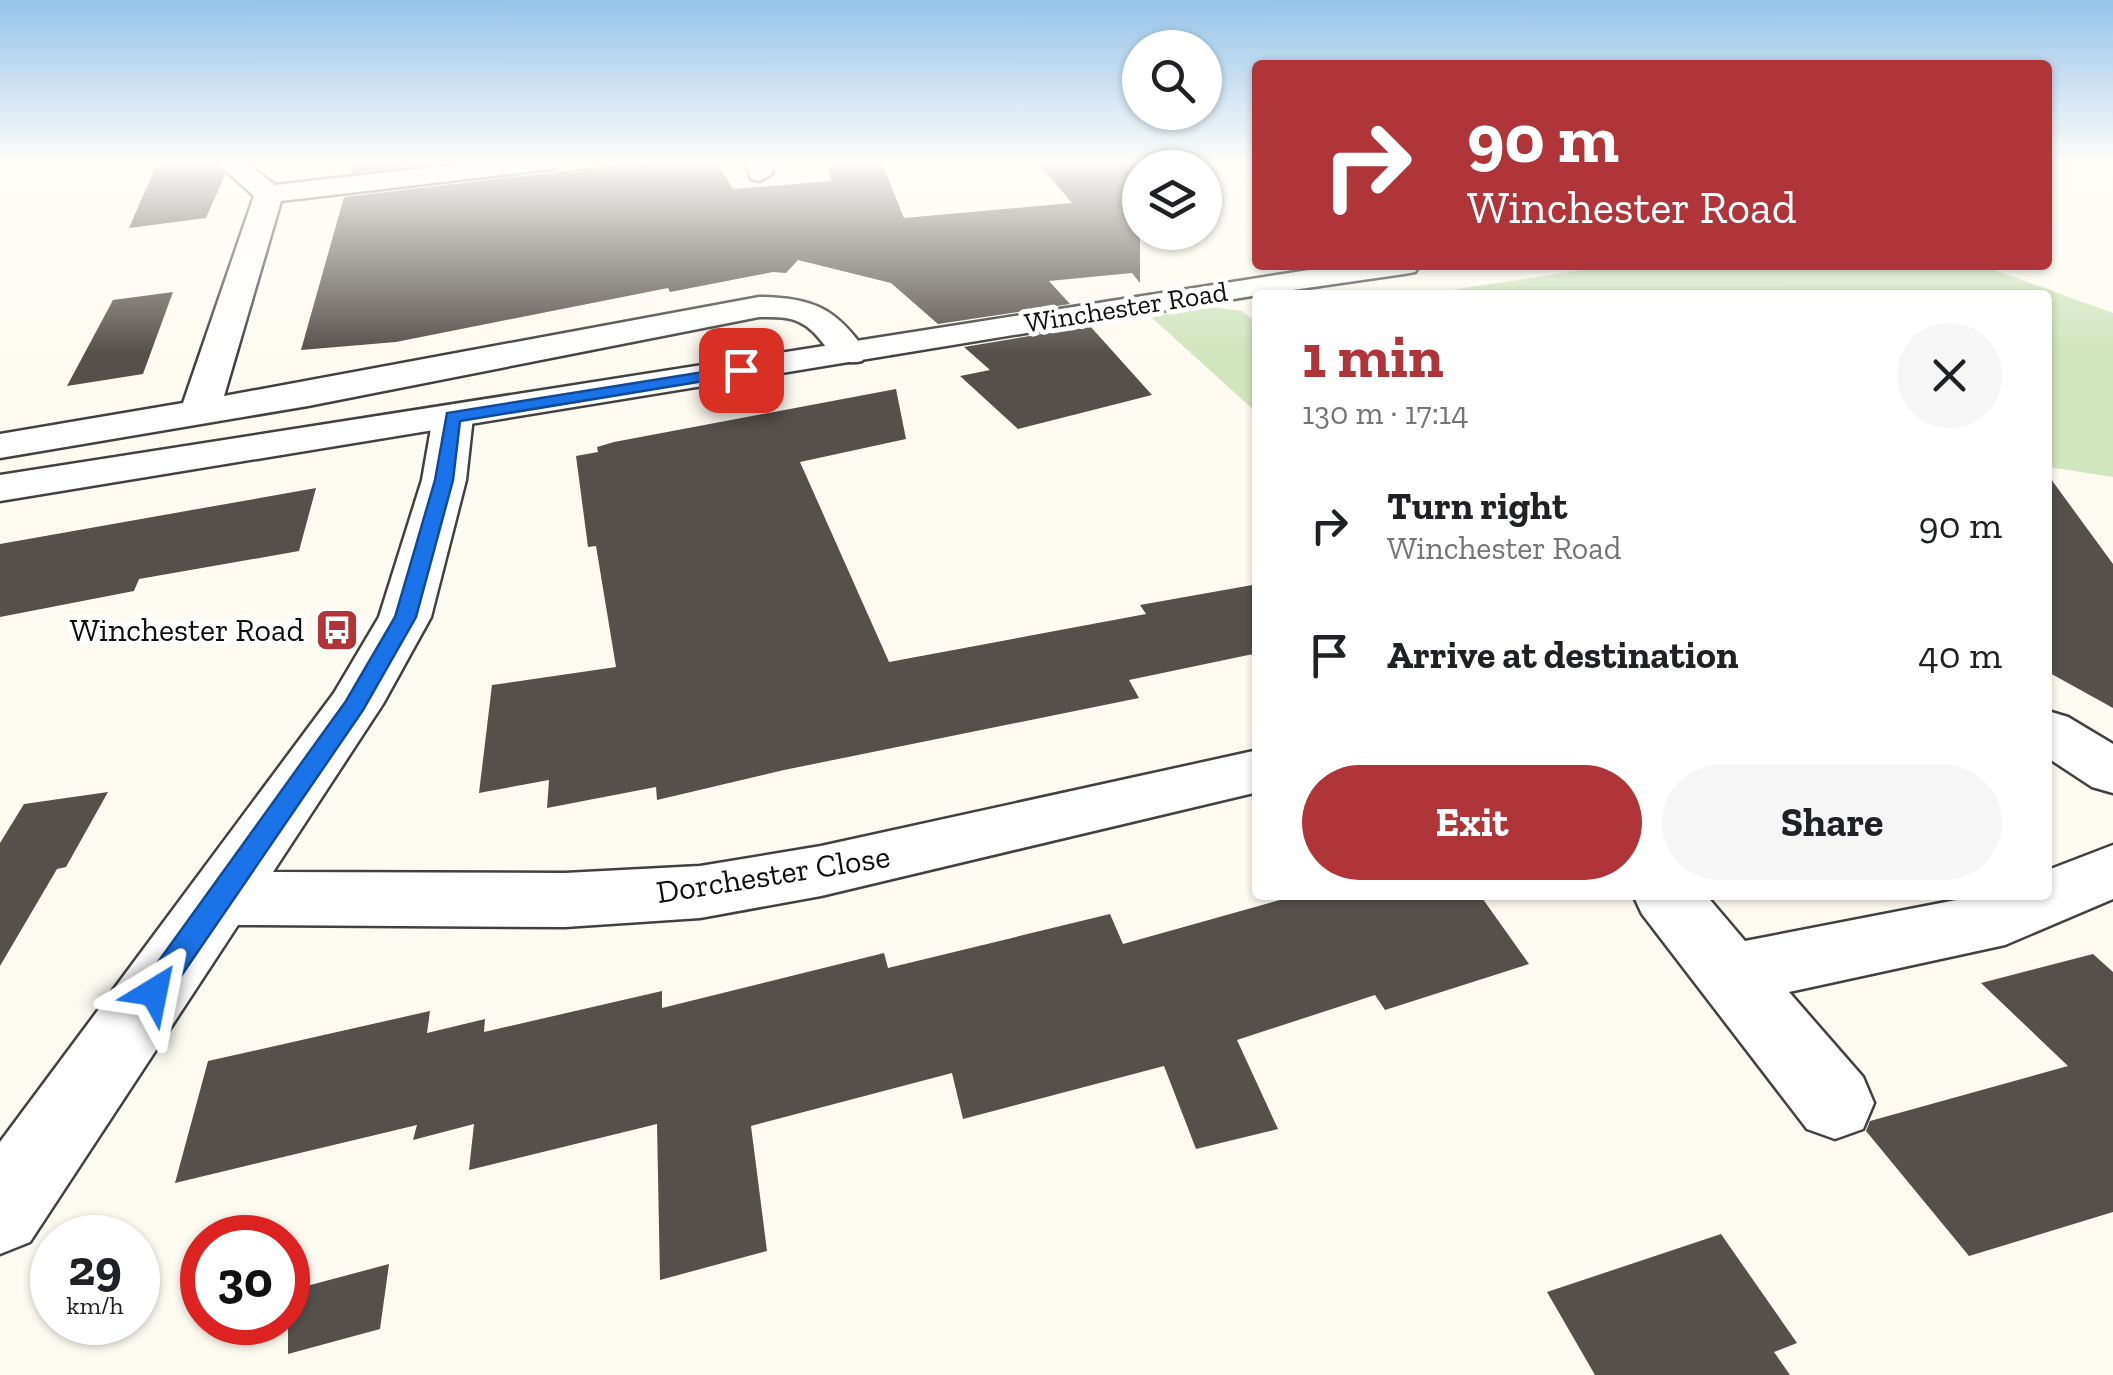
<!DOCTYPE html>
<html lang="en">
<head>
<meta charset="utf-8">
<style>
	:root { --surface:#fff; --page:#f6f6f6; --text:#202124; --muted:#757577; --accent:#af3538 }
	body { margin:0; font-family:"Zilla Slab",serif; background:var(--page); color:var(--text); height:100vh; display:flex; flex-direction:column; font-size:38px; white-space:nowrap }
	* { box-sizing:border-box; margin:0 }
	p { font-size:32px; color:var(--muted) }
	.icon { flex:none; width:55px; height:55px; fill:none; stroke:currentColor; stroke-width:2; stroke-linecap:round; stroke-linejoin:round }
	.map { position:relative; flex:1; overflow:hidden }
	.sheet { position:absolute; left:1252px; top:290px; width:800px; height:610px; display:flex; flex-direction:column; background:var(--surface); border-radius:10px; box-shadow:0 2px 8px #0004 }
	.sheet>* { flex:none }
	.top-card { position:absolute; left:1252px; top:60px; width:800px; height:210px; border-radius:10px; box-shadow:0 2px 8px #0004; background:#af3538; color:#fff; overflow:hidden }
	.controls { position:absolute; left:1122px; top:30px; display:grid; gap:20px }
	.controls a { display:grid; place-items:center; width:100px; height:100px; border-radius:50%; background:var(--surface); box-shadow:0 2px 8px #0004; font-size:50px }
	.speed { position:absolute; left:30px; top:1215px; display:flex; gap:20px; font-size:50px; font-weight:700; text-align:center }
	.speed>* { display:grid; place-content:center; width:130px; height:130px; border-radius:50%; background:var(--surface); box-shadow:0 2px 8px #0004; line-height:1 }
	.speed small { font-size:25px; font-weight:400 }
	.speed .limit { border:15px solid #d22; background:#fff; color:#111 }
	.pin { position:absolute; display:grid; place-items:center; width:85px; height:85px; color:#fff; margin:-42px; border-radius:20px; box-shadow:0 5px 15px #0006 }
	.me { position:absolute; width:110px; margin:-55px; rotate:35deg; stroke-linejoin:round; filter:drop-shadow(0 0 8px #0008) }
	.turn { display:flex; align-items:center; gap:35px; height:210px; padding:0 50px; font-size:45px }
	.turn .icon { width:130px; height:130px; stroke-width:2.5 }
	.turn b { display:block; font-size:70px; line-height:85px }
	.round { display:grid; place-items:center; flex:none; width:105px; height:105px; border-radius:52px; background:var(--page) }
	.overview { display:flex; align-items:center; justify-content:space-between; height:170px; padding:0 50px }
	h1 { font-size:60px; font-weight:800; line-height:75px; color:var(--accent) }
	.primary-button { display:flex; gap:20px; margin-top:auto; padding:20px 50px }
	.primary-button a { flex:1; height:115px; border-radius:60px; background:var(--accent); color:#fff; font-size:40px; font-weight:800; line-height:115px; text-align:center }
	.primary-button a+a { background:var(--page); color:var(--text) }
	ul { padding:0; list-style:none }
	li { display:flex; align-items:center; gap:30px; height:130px; padding:0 50px }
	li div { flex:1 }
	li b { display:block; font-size:38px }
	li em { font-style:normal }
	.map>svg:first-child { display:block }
	.green { fill:#d1e5be }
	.building { fill:#56504c }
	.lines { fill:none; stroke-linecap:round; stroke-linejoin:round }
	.minor-casing { stroke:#414141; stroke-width:5 }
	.tertiary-casing { stroke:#414141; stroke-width:5 }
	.minor { fill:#fff; fill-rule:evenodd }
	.tertiary { fill:#fff; fill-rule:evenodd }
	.route { fill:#1a73e8; stroke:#114b97; stroke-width:2.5 }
	.labels { text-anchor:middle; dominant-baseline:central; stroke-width:10; stroke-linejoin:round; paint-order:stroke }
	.far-street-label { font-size:28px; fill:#0e0e0e; stroke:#fff }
	.poi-label { font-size:32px; fill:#0e0e0e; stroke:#fff; text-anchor:end }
	.street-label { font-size:32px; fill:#0e0e0e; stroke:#fff }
</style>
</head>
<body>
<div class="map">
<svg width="2113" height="1375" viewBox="0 0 2113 1375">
	<rect width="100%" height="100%" fill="#fdfbf1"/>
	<g class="green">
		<polygon points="1617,265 1980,265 2113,313 2113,477 2048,467 2048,295 1418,295"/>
		<polygon points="1210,307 1242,311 1257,323 1257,413 1150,316"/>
	</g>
	<g class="building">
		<polygon points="158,161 211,161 225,175 206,218 129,228"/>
		<polygon points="354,161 454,161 351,173"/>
		<polygon points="697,161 716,161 733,189 831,181 827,161 881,161 904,218 1072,203 1036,161 1140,161 1140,283 1132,273 1049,281 1070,304 938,324 891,283 798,260 786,273 773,272 670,292 668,288 396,342 301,350 344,197 608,166"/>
		<polygon points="173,292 143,374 67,386 113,300"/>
		<polygon points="1090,326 1152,395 1018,429 960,376 990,370 964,347"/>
		<polygon points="896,389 906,439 800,462 889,662 1146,614 1140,605 1258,584 1258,653 1129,680 1139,698 784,770 657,800 656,787 547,808 549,780 479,793 492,685 616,667 596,546 588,547 576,456 598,452 597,447 614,442"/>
		<polygon points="2048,475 2113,564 2113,708 2048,672"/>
		<polygon points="316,488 299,551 139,579 134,591 0,617 0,544"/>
		<polygon points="108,792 66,867 57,869 0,966 0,843 24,804"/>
		<polygon points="1298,895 1480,895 1529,964 1385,1010 1375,995 1237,1040 1278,1129 1196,1149 1164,1066 963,1119 952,1073 751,1126 767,1251 660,1280 657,1124 469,1170 474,1124 413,1140 417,1125 175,1183 208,1061 430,1011 427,1033 485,1019 484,1032 662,991 662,1008 884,953 888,968 1110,914 1123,944"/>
		<polygon points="2093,954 2113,972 2113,1212 1969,1256 1866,1131 1870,1121 2068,1066 1981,983"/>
		<polygon points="1721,1234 1797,1343 1774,1352 1790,1375 1595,1375 1547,1292"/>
		<polygon points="389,1264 380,1329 288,1354 288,1291"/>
	</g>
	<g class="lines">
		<g class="minor-casing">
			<g id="minor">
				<path d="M 215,161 L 244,161 L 275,185 L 486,161 L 565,161 L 552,169 L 281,201 L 224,396 L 759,297 C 814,298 836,308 867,353 L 862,361 C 828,369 826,334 799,322 C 787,316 772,317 759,317 L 308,406 L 0,458 L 0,434 L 183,403 L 254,196 Z"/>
				<polygon points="745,161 771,161 773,173 760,181 751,179"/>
				<polygon points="453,405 467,409 473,417 466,480 431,617 383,704 273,872 565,873 700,866 821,846 1258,750 1258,792 821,896 700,918 565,927 238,925 30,1242 0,1254 0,1142 334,693 379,617 422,480 433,417 439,409"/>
				<polygon points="2048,711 2068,717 2113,744 2113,793 2092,787 2048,758"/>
				<polygon points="2113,845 2113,899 2005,945 1789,992 1863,1077 1874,1103 1863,1129 1835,1139 1807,1129 1642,914 1633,895 1706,895 1745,941 1982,895 2048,895 2048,870"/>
			</g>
		</g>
		<g class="tertiary-casing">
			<polygon id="tertiary" points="1341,265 1420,265 1415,272 1404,274 1258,295 0,501 0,475"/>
		</g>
		<use href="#minor" class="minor"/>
		<use href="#tertiary" class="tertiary"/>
	</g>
	<linearGradient id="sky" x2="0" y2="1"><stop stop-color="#96c4eb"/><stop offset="0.46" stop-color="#fefdf9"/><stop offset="1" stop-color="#fefdf9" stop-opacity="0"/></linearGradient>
	<rect width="2113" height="353" fill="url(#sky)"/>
	<polygon class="route" points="741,366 747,367 747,374 460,421 453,480 416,617 363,710 164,1001 154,1005 143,1001 139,992 143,983 346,701 395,617 435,480 447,413"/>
	<defs>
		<g id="bus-square" transform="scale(2.25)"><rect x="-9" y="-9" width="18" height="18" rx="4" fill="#af3538" stroke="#fff"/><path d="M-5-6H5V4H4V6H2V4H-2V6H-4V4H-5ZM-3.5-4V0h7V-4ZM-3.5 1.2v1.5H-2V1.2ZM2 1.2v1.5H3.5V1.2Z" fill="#fff"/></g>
	</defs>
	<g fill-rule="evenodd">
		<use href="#bus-square" x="337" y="630"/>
	</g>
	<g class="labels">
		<g class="far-street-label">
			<text transform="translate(1126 307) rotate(-9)">Winchester Road</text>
		</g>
		<g class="poi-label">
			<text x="304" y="630">Winchester Road</text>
		</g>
		<g class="street-label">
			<text transform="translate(773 874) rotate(-9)">Dorchester Close</text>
		</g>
	</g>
</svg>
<div class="controls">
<a><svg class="icon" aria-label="search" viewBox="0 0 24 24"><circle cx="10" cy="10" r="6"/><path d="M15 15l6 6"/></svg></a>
<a><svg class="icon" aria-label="layers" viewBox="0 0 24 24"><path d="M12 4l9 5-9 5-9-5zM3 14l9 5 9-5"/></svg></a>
</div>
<div class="speed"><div>29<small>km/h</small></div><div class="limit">30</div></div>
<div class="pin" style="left:741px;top:370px;background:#d93025"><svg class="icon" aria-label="arrive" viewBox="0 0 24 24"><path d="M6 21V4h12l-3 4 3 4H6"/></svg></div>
<svg class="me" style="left:154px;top:992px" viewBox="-20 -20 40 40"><path d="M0-17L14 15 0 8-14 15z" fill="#1a73e8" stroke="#fff" stroke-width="4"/></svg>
<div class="top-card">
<div class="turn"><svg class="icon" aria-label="right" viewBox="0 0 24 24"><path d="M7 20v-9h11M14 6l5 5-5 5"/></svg><div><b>90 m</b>Winchester Road</div></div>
</div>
<section class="sheet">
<div class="overview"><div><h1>1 min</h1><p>130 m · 17:14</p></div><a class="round"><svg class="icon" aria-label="close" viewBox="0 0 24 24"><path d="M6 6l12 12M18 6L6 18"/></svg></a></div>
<ul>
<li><svg class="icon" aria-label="right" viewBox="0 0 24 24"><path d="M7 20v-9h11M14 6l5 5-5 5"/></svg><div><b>Turn right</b><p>Winchester Road</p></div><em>90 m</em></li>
<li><svg class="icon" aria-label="arrive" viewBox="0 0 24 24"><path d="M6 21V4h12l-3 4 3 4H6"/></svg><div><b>Arrive at destination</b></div><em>40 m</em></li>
</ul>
<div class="primary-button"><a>Exit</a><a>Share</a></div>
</section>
</div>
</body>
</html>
